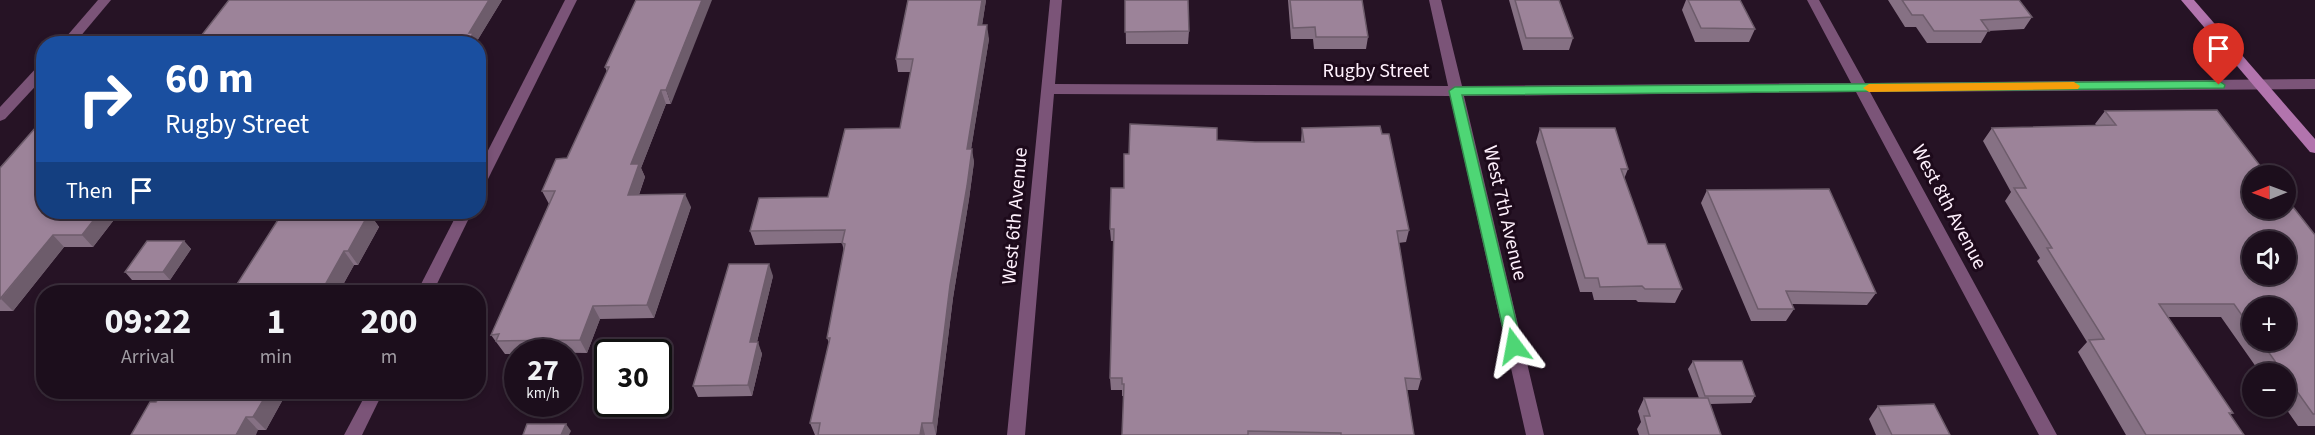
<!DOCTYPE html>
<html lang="en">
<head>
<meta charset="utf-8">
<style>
	:root { --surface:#1c0e1c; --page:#291c29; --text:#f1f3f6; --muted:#a09ca3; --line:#3a2e3b }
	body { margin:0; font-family:"Source Sans 3",sans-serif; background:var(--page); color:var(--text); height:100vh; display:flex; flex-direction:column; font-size:22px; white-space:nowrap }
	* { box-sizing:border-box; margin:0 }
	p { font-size:20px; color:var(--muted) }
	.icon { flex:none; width:33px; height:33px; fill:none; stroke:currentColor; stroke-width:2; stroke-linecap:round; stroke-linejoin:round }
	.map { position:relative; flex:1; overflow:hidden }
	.panel { position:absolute; left:36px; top:285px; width:450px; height:114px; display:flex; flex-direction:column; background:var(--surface); border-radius:24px; box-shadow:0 3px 9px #0003,0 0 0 2px var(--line) }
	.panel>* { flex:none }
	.banner { position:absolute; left:36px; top:36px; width:450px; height:183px; border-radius:24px; box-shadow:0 3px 9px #0003,0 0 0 2px var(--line); background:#1a4fa0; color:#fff; overflow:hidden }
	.needle { width:39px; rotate:269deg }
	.controls { position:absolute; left:2242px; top:165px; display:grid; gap:12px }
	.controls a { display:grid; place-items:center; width:54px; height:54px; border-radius:50%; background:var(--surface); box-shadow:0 3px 9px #0003,0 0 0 2px var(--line); font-size:30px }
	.speed { position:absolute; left:504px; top:339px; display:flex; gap:12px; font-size:30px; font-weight:700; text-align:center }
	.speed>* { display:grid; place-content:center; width:78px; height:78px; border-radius:50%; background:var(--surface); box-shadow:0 3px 9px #0003,0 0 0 2px var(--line); line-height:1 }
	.speed small { font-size:15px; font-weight:400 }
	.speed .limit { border:3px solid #111; border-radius:9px; background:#fff; color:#111 }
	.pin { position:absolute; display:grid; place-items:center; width:51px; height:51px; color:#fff; margin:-62px -26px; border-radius:50% 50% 50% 0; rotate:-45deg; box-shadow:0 0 6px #0007 }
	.pin .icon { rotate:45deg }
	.me { position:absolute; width:66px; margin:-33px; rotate:347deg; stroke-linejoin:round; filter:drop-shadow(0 0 4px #0008) }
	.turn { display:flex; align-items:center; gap:21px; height:126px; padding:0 30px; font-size:27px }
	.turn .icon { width:78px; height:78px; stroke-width:2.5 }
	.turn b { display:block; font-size:42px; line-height:51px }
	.then { display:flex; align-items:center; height:57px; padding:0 30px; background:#0003; gap:12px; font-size:22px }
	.eta { display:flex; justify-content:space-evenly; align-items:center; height:102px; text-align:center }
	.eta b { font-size:36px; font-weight:700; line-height:42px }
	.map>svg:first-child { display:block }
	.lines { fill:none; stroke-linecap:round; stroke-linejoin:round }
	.street { fill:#7b5478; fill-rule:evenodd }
	.secondary { fill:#b274ad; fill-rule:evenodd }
	.wall { fill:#867184; fill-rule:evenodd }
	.shaded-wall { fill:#6d5c6b }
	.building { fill:#9c8399; stroke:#6d5c6b; stroke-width:1.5; fill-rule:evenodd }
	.route { fill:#4ed675; stroke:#338b4c; stroke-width:1.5 }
	.slow { fill:#f59e0b }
	.labels { text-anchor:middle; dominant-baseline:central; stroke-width:6; stroke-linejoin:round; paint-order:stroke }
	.street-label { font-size:20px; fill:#fef0fc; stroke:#1d0a1b }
</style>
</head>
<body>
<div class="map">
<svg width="2315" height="435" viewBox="0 0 2315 435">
	<rect width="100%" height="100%" fill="#261325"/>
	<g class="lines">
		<g class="street">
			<polygon points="98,0 111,0 74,44 60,44"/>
			<polygon points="565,0 577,0 485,185 478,190 478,170"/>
			<polygon points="1050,0 1062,0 1055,84 1448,86 1429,0 1441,0 1462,86 1851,83 1807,0 1819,0 1865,83 2315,79 2315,89 1870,92 2057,435 2039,435 1856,92 1464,96 1544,435 1526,435 1450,96 1054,94 1025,435 1007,435"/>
			<polygon points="44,64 44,77 5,119 0,121 0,107 39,65"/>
			<polygon points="458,212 472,212 433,292 417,292"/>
			<polygon points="367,392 383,392 362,435 344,435"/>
		</g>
		<polygon class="secondary" points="2181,0 2194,0 2315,139 2315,153 2310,152"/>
	</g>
	<g class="wall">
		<polygon points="229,0 502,0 477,41 479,45 478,44 108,44 198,40"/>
		<polygon points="636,0 671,104 666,104 641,168 645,177 639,195 691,207 654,318 600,319 587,353 518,352 518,354 505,354 491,335 549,204 542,191 567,158 607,72 605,67"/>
		<polygon points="986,0 982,25 989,39 971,149 974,162 969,199 953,298 936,435 815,435 810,423 829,343 827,338 844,251 842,243 755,245 750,231 828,197 900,128 911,72 898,72 896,59"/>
		<polygon points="1125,0 1189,31 1188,44 1126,44"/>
		<polygon points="1288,0 1362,0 1368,37 1366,49 1314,49 1313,39 1291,39"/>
		<polygon points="1509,0 1559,0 1573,38 1569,50 1523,50"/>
		<polygon points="1686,0 1740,0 1755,29 1749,42 1695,42 1682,10"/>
		<polygon points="1888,0 2019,0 2032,17 2024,29 1988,31 1981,43 1927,43 1916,27 1905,27"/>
		<path d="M 2105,111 L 2315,235 L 2315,426 L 2298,426 L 2284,406 L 2286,406 L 2286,374 L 2261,374 L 2221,317 L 2168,317 L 2233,413 L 2230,415 L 2244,435 L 2126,435 L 2078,352 L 2087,342 L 2037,261 L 2040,258 L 2005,201 L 2011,192 L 1983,141 L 1992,128 L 2097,126 L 2095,124 ZM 2253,308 L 2286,340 L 2253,340 Z"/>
		<polygon points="1302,128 1382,134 1409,230 1406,242 1398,243 1421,379 1418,390 1407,390 1414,435 1122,435 1124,396 1122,396 1122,390 1111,390 1110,378 1114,241 1111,241 1110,229 1124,188 1129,154 1217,140 1255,142 1301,142"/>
		<polygon points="1540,128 1628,169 1624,179 1648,244 1682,289 1675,303 1638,302 1636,300 1594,300 1592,292 1580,292 1536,142"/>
		<polygon points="0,168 120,212 93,247 64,247 13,311 0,311"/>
		<polygon points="1707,190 1876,293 1867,305 1792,304 1794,309 1786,321 1751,321 1701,203"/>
		<polygon points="374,220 379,227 358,265 354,265 339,292 232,292"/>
		<polygon points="184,241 191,249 170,280 132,280 125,272"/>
		<polygon points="773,276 757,342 762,354 752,396 698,397 693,386"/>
		<polygon points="1693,361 1755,396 1751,403 1710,404 1721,435 1639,435 1637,429 1641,422 1638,411 1644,398 1699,398 1688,369"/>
		<polygon points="287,392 266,430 258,430 156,402"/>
		<polygon points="1878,406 1950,435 1876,435 1869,419"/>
	</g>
	<g class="shaded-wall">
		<polygon points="489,0 502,0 477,41 479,45 478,46 478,44 467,44 469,33"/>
		<polygon points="702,0 712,0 671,104 666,90"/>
		<polygon points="982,0 986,0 980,39 978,25"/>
		<polygon points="987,25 989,39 969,162 967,149"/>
		<polygon points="269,39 273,44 265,44"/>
		<polygon points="661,90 666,104 641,168 645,177 634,208 628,195 631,164"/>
		<polygon points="972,149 974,162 969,199 953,298 936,435 933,423 950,285"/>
		<polygon points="685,194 691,207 654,318 647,305"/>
		<polygon points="100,212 120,212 93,247 82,235"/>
		<polygon points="362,212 379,212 374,220 379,227 358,265 348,251"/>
		<polygon points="53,235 64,247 13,311 1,299"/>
		<polygon points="184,241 191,249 170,280 163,272"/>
		<polygon points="344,251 354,265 339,292 321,292"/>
		<polygon points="769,264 773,276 754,354 750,342"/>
		<polygon points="593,306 600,319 587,353 580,340"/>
		<polygon points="758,342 762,354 752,396 748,385"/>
		<polygon points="268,392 287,392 266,430 253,417"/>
		<polygon points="246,417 258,430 256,435 236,435"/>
		<polygon points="922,423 925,435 920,435"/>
		<polygon points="566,424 571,431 569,435 561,435"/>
	</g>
	<g class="building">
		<polygon points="229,0 489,0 469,33 473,33 467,44 422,44 424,40 269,39 265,44 108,44 113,38 198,40"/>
		<polygon points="636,0 702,0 666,90 661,90 631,164 639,164 628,195 685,194 647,305 593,306 580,340 496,341 499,334 491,335 555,191 542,191 556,159 567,158 609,67 605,67"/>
		<polygon points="908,0 982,0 978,25 987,25 967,149 972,149 967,186 950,285 933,423 922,423 920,435 818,435 820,423 810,423 830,338 827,338 845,244 842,243 845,230 750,231 759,198 828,197 845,129 900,128 913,59 896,59"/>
		<polygon points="1125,0 1188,0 1189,31 1125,32"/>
		<polygon points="1290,0 1362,0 1368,37 1316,37 1315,27 1293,28"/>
		<polygon points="1515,0 1559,0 1573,38 1526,38"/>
		<polygon points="1688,0 1740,0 1755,29 1701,28"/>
		<polygon points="1902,0 2019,0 2032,17 1981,20 1989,31 1934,31 1923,15 1912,15"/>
		<path d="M 2217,110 L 2268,176 L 2253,176 L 2253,208 L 2286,208 L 2286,198 L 2315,235 L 2315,414 L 2313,414 L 2286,376 L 2286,374 L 2284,374 L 2260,340 L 2286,340 L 2286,308 L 2253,308 L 2253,331 L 2234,304 L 2159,304 L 2233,413 L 2229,413 L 2244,435 L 2146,435 L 2089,340 L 2104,339 L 2047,248 L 2052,248 L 2014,188 L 2026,188 L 1992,128 L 2116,125 L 2105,111 ZM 2253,242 L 2286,242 L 2286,274 L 2253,274 Z"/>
		<polygon points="44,118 44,212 100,212 82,235 53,235 0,299 0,168"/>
		<polygon points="1130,124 1217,128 1217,140 1255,142 1304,142 1302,128 1380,126 1382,134 1389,134 1409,230 1397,231 1421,379 1405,378 1414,435 1341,435 1341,433 1248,431 1248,435 1122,435 1124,384 1122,384 1122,378 1110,378 1114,229 1110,229 1111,188 1124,188 1124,154 1129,154"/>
		<polygon points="1540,128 1615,128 1628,169 1621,169 1648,244 1665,244 1682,289 1645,289 1642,286 1600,287 1598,278 1585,278"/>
		<polygon points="1829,189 1876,293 1786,291 1794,309 1758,309 1707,190"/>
		<polygon points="283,212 362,212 361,213 369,213 348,251 344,251 321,292 232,292"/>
		<polygon points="147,241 184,241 163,272 125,272"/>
		<polygon points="729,264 769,264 750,342 758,342 748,385 693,386"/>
		<polygon points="1693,361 1742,361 1755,396 1705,396"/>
		<polygon points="163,392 268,392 253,417 246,417 236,435 131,435 150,402 156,402"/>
		<polygon points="1644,398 1708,398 1721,435 1649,435 1644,416 1650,416"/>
		<polygon points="1934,404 1950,435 1892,435 1878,406"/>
		<polygon points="527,424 566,424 561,435 523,435"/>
	</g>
	<polygon class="route" points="2219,81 2225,85 2224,88 1462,95 1522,346 1514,352 1507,346 1449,91 1455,87"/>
	<polygon class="slow" points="2074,82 2080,86 2078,89 1869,92 1863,88 1869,84"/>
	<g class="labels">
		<g class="street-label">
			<text x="1376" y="71">Rugby Street</text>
			<text transform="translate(1949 207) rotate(62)">West 8th Avenue</text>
			<text transform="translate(1505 213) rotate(77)">West 7th Avenue</text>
			<text transform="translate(1015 216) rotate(-85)">West 6th Avenue</text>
		</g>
	</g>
</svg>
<div class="controls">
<a><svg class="needle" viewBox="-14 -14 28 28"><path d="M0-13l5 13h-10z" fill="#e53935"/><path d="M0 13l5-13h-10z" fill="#a09ca3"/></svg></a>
<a><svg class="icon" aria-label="sound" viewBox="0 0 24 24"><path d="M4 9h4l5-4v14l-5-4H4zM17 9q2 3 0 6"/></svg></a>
<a>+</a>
<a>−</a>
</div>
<div class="speed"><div>27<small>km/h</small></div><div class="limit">30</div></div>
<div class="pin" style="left:2219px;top:85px;background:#d93025"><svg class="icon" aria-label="arrive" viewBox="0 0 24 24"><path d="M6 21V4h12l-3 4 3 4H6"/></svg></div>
<svg class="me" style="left:1514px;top:346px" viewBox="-20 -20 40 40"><path d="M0-17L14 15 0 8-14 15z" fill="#4ed675" stroke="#fff" stroke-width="4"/></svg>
<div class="banner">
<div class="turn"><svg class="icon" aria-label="right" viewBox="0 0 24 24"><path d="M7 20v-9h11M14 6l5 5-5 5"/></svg><div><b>60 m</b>Rugby Street</div></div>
<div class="then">Then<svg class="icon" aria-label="arrive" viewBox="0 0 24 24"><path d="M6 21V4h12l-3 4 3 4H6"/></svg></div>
</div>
<section class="panel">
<div class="eta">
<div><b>09:22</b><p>Arrival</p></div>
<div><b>1</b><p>min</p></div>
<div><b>200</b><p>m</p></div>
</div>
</section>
</div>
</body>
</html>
